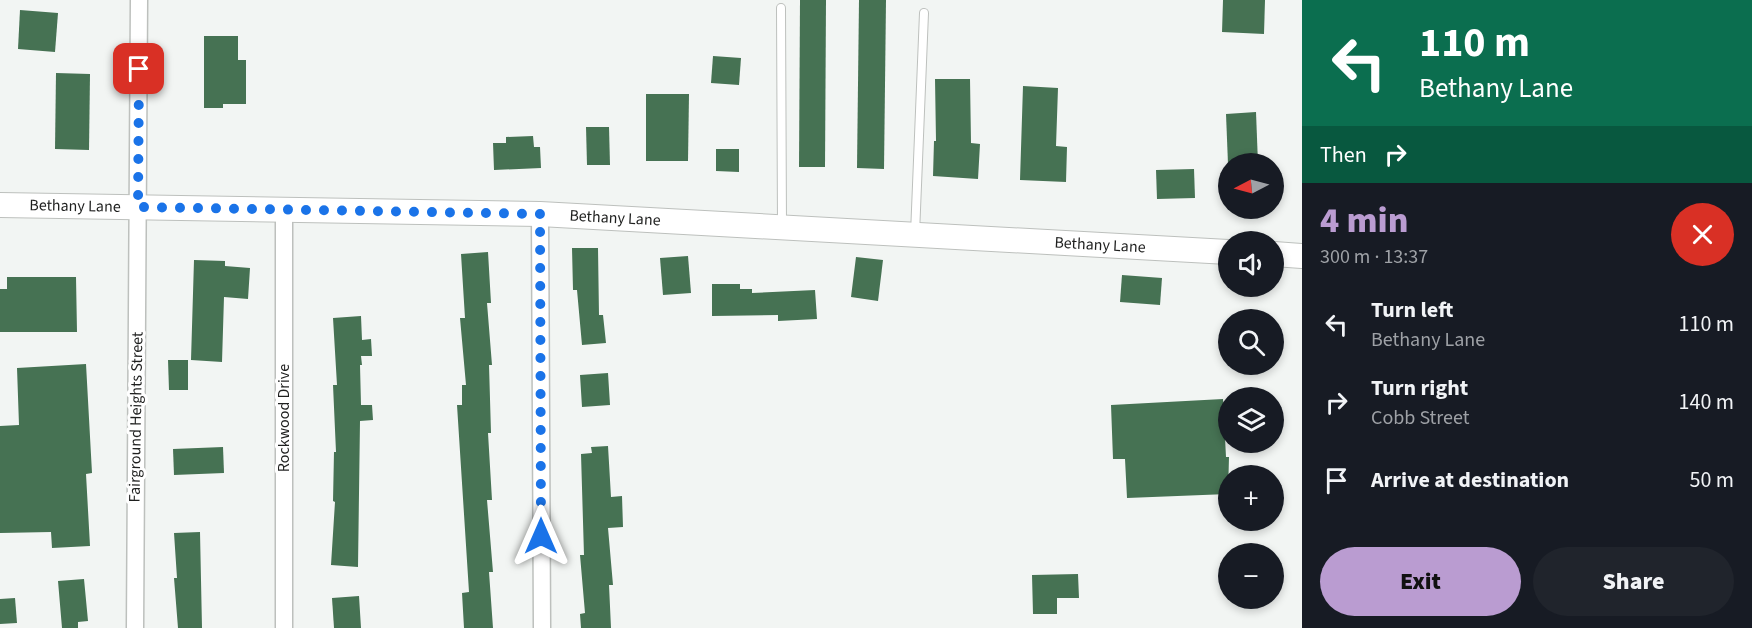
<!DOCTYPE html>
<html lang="en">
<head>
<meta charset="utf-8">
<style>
	:root { --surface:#171b24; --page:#20242c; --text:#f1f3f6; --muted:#9ea1a6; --accent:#ba9cd1 }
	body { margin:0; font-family:"Source Sans 3",sans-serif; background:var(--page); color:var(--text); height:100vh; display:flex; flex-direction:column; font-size:22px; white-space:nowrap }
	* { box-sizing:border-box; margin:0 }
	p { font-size:20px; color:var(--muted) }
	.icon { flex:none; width:33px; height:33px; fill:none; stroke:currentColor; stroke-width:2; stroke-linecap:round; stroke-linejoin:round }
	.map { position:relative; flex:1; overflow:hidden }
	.panel { display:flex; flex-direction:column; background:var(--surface); width:450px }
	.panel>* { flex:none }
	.hud { background:#0b6e4f; color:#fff; overflow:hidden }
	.needle { width:39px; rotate:264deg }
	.buttons { position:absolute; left:1218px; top:153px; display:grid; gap:12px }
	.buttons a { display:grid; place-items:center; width:66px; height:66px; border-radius:50%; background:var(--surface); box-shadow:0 3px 9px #0003; font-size:30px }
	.pin { position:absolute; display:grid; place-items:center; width:51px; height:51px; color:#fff; margin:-26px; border-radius:12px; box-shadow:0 3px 9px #0006 }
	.me { position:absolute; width:66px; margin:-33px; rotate:0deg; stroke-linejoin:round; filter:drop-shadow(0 0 4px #0008) }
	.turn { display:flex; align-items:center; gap:21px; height:126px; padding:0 18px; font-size:27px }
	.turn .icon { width:78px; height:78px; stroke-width:2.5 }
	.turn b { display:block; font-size:42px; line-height:51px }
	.then { display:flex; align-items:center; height:57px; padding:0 18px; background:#0003; gap:12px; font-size:22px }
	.round { display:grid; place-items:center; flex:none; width:63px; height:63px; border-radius:32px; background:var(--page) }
	.headline { display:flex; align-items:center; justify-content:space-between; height:102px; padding:0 18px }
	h1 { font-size:36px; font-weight:800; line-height:45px; color:var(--accent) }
	.cta { display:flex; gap:12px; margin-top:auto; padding:12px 18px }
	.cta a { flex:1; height:69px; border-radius:36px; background:var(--accent); color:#111; font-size:24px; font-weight:800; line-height:69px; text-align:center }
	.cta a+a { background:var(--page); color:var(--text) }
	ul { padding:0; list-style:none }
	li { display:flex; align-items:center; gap:18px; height:78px; padding:0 18px }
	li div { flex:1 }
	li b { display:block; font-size:22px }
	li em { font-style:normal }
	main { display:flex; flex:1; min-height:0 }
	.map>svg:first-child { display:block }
	.building { fill:#467253 }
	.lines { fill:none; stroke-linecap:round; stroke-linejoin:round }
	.lane-casing { stroke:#bdc0bd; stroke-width:10 }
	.street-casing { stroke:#bdc0bd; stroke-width:19 }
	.secondary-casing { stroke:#bdc0bd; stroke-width:26 }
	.lane { stroke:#fff; stroke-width:8 }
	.street { stroke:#fff; stroke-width:16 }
	.secondary { stroke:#fff; stroke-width:24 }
	.route { stroke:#1a73e8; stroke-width:10; stroke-dasharray:0 18 }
	.labels { text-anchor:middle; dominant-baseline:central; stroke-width:6; stroke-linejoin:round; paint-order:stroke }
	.street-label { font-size:16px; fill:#1e1f1e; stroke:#fff }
</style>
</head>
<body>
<main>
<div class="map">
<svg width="1302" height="628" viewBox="0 0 1302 628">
	<rect width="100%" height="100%" fill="#f2f5f3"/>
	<g class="building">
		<polygon points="800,0 826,0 825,167 799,167"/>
		<polygon points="859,0 886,0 884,169 857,168"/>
		<polygon points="1223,0 1265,0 1264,34 1222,32"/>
		<polygon points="20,10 58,13 55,52 18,49"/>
		<polygon points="204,36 238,36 238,60 246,60 246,104 223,104 223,108 204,108"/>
		<polygon points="713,56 741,58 739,85 711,83"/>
		<polygon points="56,73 90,74 89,150 55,149"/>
		<polygon points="935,79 970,79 971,143 980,144 978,179 933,176 934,141 936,141"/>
		<polygon points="1023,86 1058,88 1056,146 1067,147 1066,182 1020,180"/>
		<polygon points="646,94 689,94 688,161 646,161"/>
		<polygon points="1256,112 1258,164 1228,164 1226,114"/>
		<polygon points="586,127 609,127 610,165 587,165"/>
		<polygon points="533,136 534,147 540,147 541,168 494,170 493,143 506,143 506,137"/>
		<polygon points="716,149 739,149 739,172 716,171"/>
		<polygon points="1194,169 1195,198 1157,199 1156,170"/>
		<polygon points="572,248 598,248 599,315 603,315 606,343 582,345 577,290 573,290"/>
		<polygon points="488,252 491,303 487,303 492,365 489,365 491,433 488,433 492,500 487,500 493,572 489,572 493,628 464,628 462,593 469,592 457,405 462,405 462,385 466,385 460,318 465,318 461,254"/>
		<polygon points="688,256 691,293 663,295 660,258"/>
		<polygon points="856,257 883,260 878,301 851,297"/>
		<polygon points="194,260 225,261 225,266 250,268 248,299 224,297 222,362 191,360"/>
		<polygon points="1122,275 1162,278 1160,305 1120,302"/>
		<polygon points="7,277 76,277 77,332 0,332 0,289 7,289"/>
		<polygon points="712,284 740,284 740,289 752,289 752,293 815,290 817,319 778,321 778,315 712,316"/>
		<polygon points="361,316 362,340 371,339 372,356 361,356 362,365 360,365 361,405 372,405 373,420 360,421 358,567 331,565 335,502 333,501 334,452 336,452 333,385 337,385 333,318"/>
		<polygon points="168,360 188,360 188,390 169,390"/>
		<polygon points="86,364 92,473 86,474 90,546 52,548 51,532 0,533 0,426 19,425 17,368"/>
		<polygon points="608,373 610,405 582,407 580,375"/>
		<polygon points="1223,399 1226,457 1229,457 1228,494 1127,498 1125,459 1113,459 1111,405"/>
		<polygon points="608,446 611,497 622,496 623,527 608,528 613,585 609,585 611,628 581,628 580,614 585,613 580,555 584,555 581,454 592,453 591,447"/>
		<polygon points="223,447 224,473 174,475 173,449"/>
		<polygon points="200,532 202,628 178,628 174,578 177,578 174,533"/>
		<polygon points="1078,574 1079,598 1057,598 1057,614 1033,614 1032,575"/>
		<polygon points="84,579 88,621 78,622 78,628 62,628 58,581"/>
		<polygon points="359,596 361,628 334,628 332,598"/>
		<polygon points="15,598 17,623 0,624 0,599"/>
	</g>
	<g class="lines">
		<g class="lane-casing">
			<g id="lane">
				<polyline points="781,8 782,227"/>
				<polyline points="915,234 924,13"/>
			</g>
		</g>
		<g class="street-casing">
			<g id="street">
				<polyline points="284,208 284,628"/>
				<polyline points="540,214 542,628"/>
				<polyline points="135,628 139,0"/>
			</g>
		</g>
		<g class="secondary-casing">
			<g id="secondary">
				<polyline points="0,205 540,214 1228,252"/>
				<polyline points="1274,254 1302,256"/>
			</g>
		</g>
		<use href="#lane" class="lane"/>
		<use href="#street" class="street"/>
		<use href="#secondary" class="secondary"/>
	</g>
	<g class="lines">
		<polyline class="route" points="139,69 138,207 540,214 541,536"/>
	</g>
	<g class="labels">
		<g class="street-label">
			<text transform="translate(75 206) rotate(1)">Bethany Lane</text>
			<text transform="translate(615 218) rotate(3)">Bethany Lane</text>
			<text transform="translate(1100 245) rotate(3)">Bethany Lane</text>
			<text transform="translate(136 417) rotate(-89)">Fairground Heights Street</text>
			<text transform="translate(284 418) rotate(-90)">Rockwood Drive</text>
		</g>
	</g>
</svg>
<div class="buttons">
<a><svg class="needle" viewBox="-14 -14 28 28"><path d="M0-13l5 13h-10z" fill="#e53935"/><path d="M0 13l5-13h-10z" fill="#9ea1a6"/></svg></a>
<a><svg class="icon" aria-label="sound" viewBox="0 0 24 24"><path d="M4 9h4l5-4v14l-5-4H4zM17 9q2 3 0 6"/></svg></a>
<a><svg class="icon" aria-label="search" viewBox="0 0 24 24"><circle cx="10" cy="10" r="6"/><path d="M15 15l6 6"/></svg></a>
<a><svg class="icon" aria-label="layers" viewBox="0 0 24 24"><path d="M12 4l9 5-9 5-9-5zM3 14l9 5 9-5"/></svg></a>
<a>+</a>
<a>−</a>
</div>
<div class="pin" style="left:139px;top:69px;background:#d93025"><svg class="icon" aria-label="arrive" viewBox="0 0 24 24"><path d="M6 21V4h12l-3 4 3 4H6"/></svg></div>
<svg class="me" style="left:541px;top:536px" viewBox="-20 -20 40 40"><path d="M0-17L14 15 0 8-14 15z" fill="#1a73e8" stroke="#fff" stroke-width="4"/></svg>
</div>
<section class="panel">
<div class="hud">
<div class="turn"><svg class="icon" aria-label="left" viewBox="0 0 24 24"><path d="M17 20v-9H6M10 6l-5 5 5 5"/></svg><div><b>110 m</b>Bethany Lane</div></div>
<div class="then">Then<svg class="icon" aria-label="right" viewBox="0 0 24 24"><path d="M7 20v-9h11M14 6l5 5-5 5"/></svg></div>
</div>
<div class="headline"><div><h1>4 min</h1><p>300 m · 13:37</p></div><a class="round" style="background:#d93025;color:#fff"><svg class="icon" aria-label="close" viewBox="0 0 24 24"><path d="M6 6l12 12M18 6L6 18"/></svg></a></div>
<ul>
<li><svg class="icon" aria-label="left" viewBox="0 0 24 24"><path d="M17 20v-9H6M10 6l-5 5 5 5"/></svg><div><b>Turn left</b><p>Bethany Lane</p></div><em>110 m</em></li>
<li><svg class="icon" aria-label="right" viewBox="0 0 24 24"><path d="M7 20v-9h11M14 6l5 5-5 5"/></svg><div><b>Turn right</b><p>Cobb Street</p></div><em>140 m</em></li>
<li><svg class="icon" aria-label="arrive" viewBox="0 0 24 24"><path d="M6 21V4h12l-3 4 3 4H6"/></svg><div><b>Arrive at destination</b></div><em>50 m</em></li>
</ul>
<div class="cta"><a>Exit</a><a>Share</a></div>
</section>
</main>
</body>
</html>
